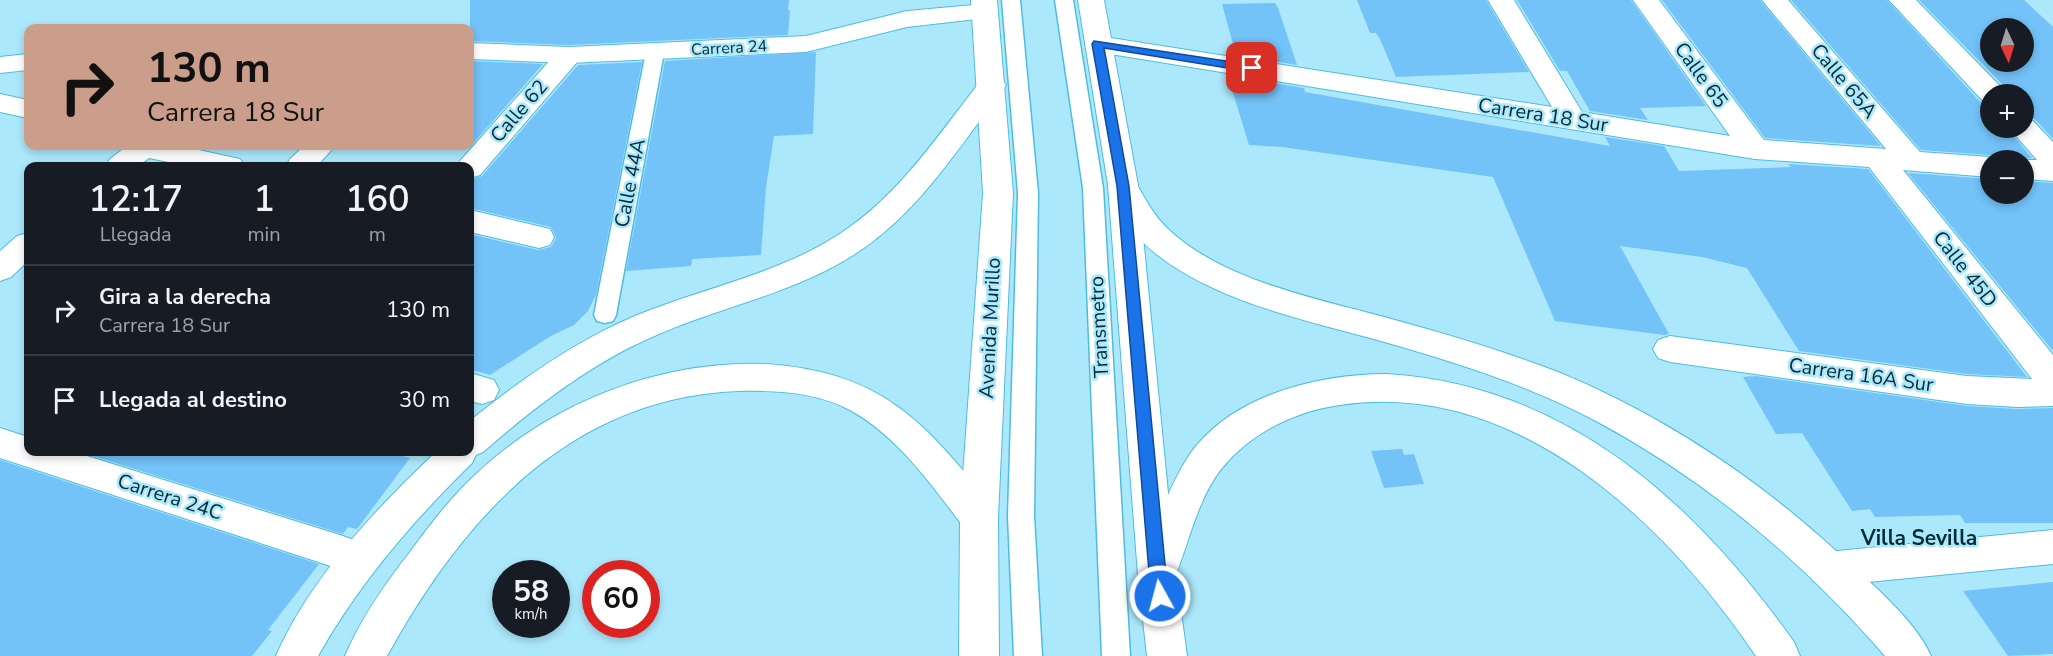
<!DOCTYPE html>
<html lang="es">
<head>
<meta charset="utf-8">
<style>
	:root { --surface:#171b24; --page:#20242c; --text:#f1f3f6; --muted:#9ea1a6; --line:#363941 }
	body { margin:0; font-family:"Nunito Sans",sans-serif; background:var(--page); color:var(--text); height:100vh; display:flex; flex-direction:column; font-size:22px; white-space:nowrap }
	* { box-sizing:border-box; margin:0 }
	p { font-size:20px; color:var(--muted) }
	.icon { flex:none; width:33px; height:33px; fill:none; stroke:currentColor; stroke-width:2; stroke-linecap:round; stroke-linejoin:round }
	.map { position:relative; flex:1; overflow:hidden }
	.panel { position:absolute; left:24px; top:162px; width:450px; height:294px; display:flex; flex-direction:column; background:var(--surface); border-radius:12px; box-shadow:0 3px 9px #0003 }
	.panel>* { flex:none }
	.guide { position:absolute; left:24px; top:24px; width:450px; height:126px; border-radius:12px; box-shadow:0 3px 9px #0003; background:#ca9e8a; color:#111; overflow:hidden }
	.needle { width:39px; rotate:176deg }
	.fabs { position:absolute; left:1980px; top:18px; display:grid; gap:12px }
	.fabs a { display:grid; place-items:center; width:54px; height:54px; border-radius:50%; background:var(--surface); box-shadow:0 3px 9px #0003; font-size:30px }
	.speed { position:absolute; left:492px; top:560px; display:flex; gap:12px; font-size:30px; font-weight:700; text-align:center }
	.speed>* { display:grid; place-content:center; width:78px; height:78px; border-radius:50%; background:var(--surface); box-shadow:0 3px 9px #0003; line-height:1 }
	.speed small { font-size:15px; font-weight:400 }
	.speed .limit { border:9px solid #d22; background:#fff; color:#111 }
	.pin { position:absolute; display:grid; place-items:center; width:51px; height:51px; color:#fff; margin:-26px; border-radius:12px; box-shadow:0 3px 9px #0006 }
	.me { position:absolute; width:66px; margin:-33px; rotate:353deg; stroke-linejoin:round; filter:drop-shadow(0 0 4px #0008) }
	.turn { display:flex; align-items:center; gap:21px; height:126px; padding:0 24px; font-size:27px }
	.turn .icon { width:78px; height:78px; stroke-width:2.5 }
	.turn b { display:block; font-size:42px; line-height:51px }
	.eta { display:flex; justify-content:space-evenly; align-items:center; height:102px; text-align:center }
	.eta b { font-size:36px; font-weight:600; line-height:42px }
	ul { padding:0; list-style:none }
	li { display:flex; align-items:center; gap:18px; height:90px; padding:0 24px; border-top:2px solid var(--line) }
	li div { flex:1 }
	li b { display:block; font-size:22px }
	li em { font-style:normal }
	.map>svg:first-child { display:block }
	.building { fill:#73c2f8; fill-rule:evenodd }
	.lines { fill:none; stroke-linecap:round; stroke-linejoin:round }
	.lane-casing { stroke:#4dbddd; stroke-width:3 }
	.street-casing { stroke:#4dbddd; stroke-width:2 }
	.secondary-casing { stroke:#4dbddd; stroke-width:2 }
	.primary-casing { stroke:#4dbddd; stroke-width:2 }
	.highway-casing { stroke:#4dbddd; stroke-width:2 }
	.lane { fill:#fff; fill-rule:evenodd }
	.street { fill:#fff; fill-rule:evenodd }
	.secondary { fill:#fff; fill-rule:evenodd }
	.primary { fill:#fff; fill-rule:evenodd }
	.highway { fill:#fff; fill-rule:evenodd }
	.route { fill:#1a73e8; stroke:#114b97; stroke-width:1.5 }
	.labels { text-anchor:middle; dominant-baseline:central; stroke-width:5; stroke-linejoin:round; paint-order:stroke }
	.far-street-label { font-size:16px; fill:#062b35; stroke:#ace8fb }
	.street-label { font-size:20px; fill:#062b35; stroke:#ace8fb }
	.neighbourhood-label { font-size:21px; font-weight:bold; fill:#062b35; stroke:#ace8fb }
</style>
</head>
<body>
<div class="map">
<svg width="2053" height="656" viewBox="0 0 2053 656">
	<rect width="100%" height="100%" fill="#ace8fb"/>
	<g class="building">
		<polygon points="470,0 789,0 788,10 790,10 788,35 569,45 470,41"/>
		<polygon points="1357,0 1486,0 1529,72 1396,77 1380,39 1376,33 1370,33"/>
		<polygon points="1517,0 1631,0 1706,106 1640,108 1648,120 1590,111 1567,71 1560,71"/>
		<polygon points="1662,0 1760,0 1881,146 1765,138"/>
		<polygon points="1791,0 1887,0 1980,102 1990,104 1990,128 2007,128 2032,158 2002,160 1990,155 1921,150"/>
		<path d="M 1919,0 L 2024,0 L 2053,27 L 2053,139 L 2035,119 L 2024,117 L 2024,94 L 2007,94 L 2004,86 ZM 1990,28 L 2024,28 L 2024,62 L 1990,62 Z"/>
		<polygon points="1275,3 1278,8 1297,65 1236,55 1222,4"/>
		<polygon points="816,52 813,134 774,136 766,187 761,255 692,259 691,266 626,271 665,61"/>
		<polygon points="470,61 543,64 470,147"/>
		<polygon points="642,62 596,295 588,311 574,325 549,337 490,375 470,369 470,234 538,250 551,247 556,238 551,227 470,208 470,180 482,176 578,65"/>
		<polygon points="1242,78 1304,88 1305,92 1610,146 1605,137 1664,146 1679,171 1791,167 1788,164 1868,169 2027,377 1967,374 1799,351 1747,268 1702,257 1620,246 1669,334 1665,335 1555,321 1493,177 1282,147 1249,145 1231,86 1243,81"/>
		<polygon points="1908,173 1990,179 1990,194 2024,194 2024,181 2053,183 2053,351"/>
		<polygon points="1756,376 1967,406 2017,409 2053,408 2053,523 1965,523 1960,515 1875,517 1870,509 1852,511 1802,433 1776,434 1743,377"/>
		<polygon points="1402,449 1404,455 1414,454 1424,484 1384,488 1371,451"/>
		<polygon points="80,452 385,452 410,458 357,529 348,527 343,534"/>
		<polygon points="0,460 319,564 268,630 272,631 252,656 0,656"/>
		<polygon points="2053,582 2053,654 2008,656 1963,591"/>
	</g>
	<g class="lines">
		<g class="lane-casing">
			<g id="lane">
				<polygon points="1002,0 1020,0 1038,193 1034,516 1042,656 1014,656 1008,516 1018,193"/>
				<polygon points="1055,0 1073,0 1103,188 1130,656 1102,656 1083,188"/>
				<polygon points="655,47 661,48 664,52 616,315 613,321 605,323 597,321 594,315 646,52 649,48"/>
			</g>
		</g>
		<g class="street-casing">
			<g id="street">
				<polygon points="1488,0 1514,0 1582,112 1730,136 1633,0 1659,0 1764,140 1886,149 1762,0 1788,0 1920,152 1990,157 2000,160 1990,160 1990,177 1903,170 2053,355 2053,406 2017,407 1967,404 1670,362 1658,358 1653,349 1658,340 1670,336 1967,376 2032,379 1869,167 1755,159 1098,52 1089,50 1085,44 1089,38 1098,36 1552,107"/>
				<polygon points="1889,0 1916,0 2002,88 2005,94 1990,94 1990,102 1982,100"/>
				<polygon points="569,47 578,49 582,55 578,61 480,175 470,178 470,166 456,166 460,161 560,49"/>
				<polygon points="0,94 28,100 28,118 0,112"/>
				<polygon points="2024,119 2033,121 2053,142 2053,181 2024,179 2024,160 2019,160 2037,160 2009,128 2024,128"/>
				<polygon points="127,146 180,146 240,159 245,166 188,166 149,158 138,166 106,166 110,159"/>
				<polygon points="304,146 335,146 317,166 286,166 290,159"/>
				<polygon points="470,210 550,229 554,237 550,245 539,248 470,232"/>
				<polygon points="28,233 28,261 11,277 0,281 0,251 17,236"/>
				<polygon points="470,373 494,380 499,390 494,400 482,404 470,401"/>
				<polygon points="0,428 28,437 28,452 74,452 340,535 354,540 359,552 354,564 340,569 0,458"/>
				<polygon points="2053,530 2053,564 1827,586 1813,581 1808,569 1813,557 1827,552"/>
			</g>
		</g>
		<g class="secondary-casing">
			<g id="secondary">
				<polygon points="985,4 994,7 998,12 994,17 907,27 806,52 569,63 470,59 470,43 569,47 806,36 907,11"/>
				<polygon points="28,54 28,70 0,73 0,57"/>
			</g>
		</g>
		<g class="primary-casing">
			<g id="primary">
				<polygon points="971,0 997,0 1013,193 998,518 999,656 959,656 960,518 983,193"/>
				<polygon points="1078,0 1104,0 1138,185 1176,575 1187,656 1147,656 1138,575 1108,185"/>
			</g>
		</g>
		<g class="highway-casing">
			<g id="highway">
				<path d="M 992,76 L 1002,79 L 1006,85 L 1002,91 C 959,147 920,210 861,250 C 800,292 726,305 659,334 C 594,361 536,406 483,452 L 476,455 L 472,463 C 413,521 359,583 318,656 L 276,656 C 309,580 376,508 436,452 L 470,452 L 470,421 L 477,415 C 526,376 578,340 635,316 C 702,288 776,275 838,235 C 898,197 939,134 982,79 Z"/>
				<path d="M 1123,175 L 1133,178 C 1144,196 1152,214 1168,229 C 1222,280 1314,298 1384,317 C 1443,333 1501,350 1558,372 C 1660,414 1754,476 1835,550 C 1864,577 1916,620 1931,656 L 1885,656 C 1803,561 1706,480 1596,421 C 1528,385 1455,362 1381,341 C 1306,320 1219,303 1156,254 C 1133,236 1120,211 1108,185 L 1113,178 Z"/>
				<path d="M 766,364 C 882,372 924,421 992,506 L 998,518 L 992,530 L 979,534 L 966,530 C 932,486 899,437 850,410 C 817,392 775,390 739,391 C 570,397 463,518 387,656 L 345,656 C 361,618 385,584 410,552 C 430,525 450,498 475,475 C 552,402 660,360 766,364 Z"/>
				<path d="M 1387,374 C 1567,385 1695,503 1794,642 L 1800,656 L 1756,656 C 1666,523 1516,378 1340,405 C 1296,411 1252,432 1223,467 C 1197,497 1187,551 1171,587 L 1157,593 L 1143,587 L 1138,575 C 1150,539 1172,475 1196,446 C 1240,393 1321,374 1387,374 Z"/>
			</g>
		</g>
		<use href="#lane" class="lane"/>
		<use href="#street" class="street"/>
		<use href="#secondary" class="secondary"/>
		<use href="#primary" class="primary"/>
		<use href="#highway" class="highway"/>
	</g>
	<polygon class="route" points="1094,41 1252,65 1257,68 1252,72 1104,48 1129,186 1168,596 1165,601 1160,603 1154,601 1151,596 1117,186 1092,44"/>
	<g class="labels">
		<g class="far-street-label">
			<text transform="translate(729 48) rotate(-3)">Carrera 24</text>
		</g>
		<g class="street-label">
			<text transform="translate(1701 75) rotate(54)">Calle 65</text>
			<text transform="translate(1844 81) rotate(50)">Calle 65A</text>
			<text transform="translate(519 111) rotate(-49)">Calle 62</text>
			<text transform="translate(1543 115) rotate(9)">Carrera 18 Sur</text>
			<text transform="translate(630 183) rotate(-79)">Calle 44A</text>
			<text transform="translate(1965 269) rotate(52)">Calle 45D</text>
			<text transform="translate(1099 327) rotate(-93)">Transmetro</text>
			<text transform="translate(990 328) rotate(-87)">Avenida Murillo</text>
			<text transform="translate(1861 375) rotate(8)">Carrera 16A Sur</text>
			<text transform="translate(170 497) rotate(18)">Carrera 24C</text>
		</g>
		<g class="neighbourhood-label">
			<text x="1919" y="538">Villa Sevilla</text>
		</g>
	</g>
</svg>
<div class="fabs">
<a><svg class="needle" viewBox="-14 -14 28 28"><path d="M0-13l5 13h-10z" fill="#e53935"/><path d="M0 13l5-13h-10z" fill="#9ea1a6"/></svg></a>
<a>+</a>
<a>−</a>
</div>
<div class="speed"><div>58<small>km/h</small></div><div class="limit">60</div></div>
<div class="pin" style="left:1252px;top:68px;background:#d93025"><svg class="icon" aria-label="arrive" viewBox="0 0 24 24"><path d="M6 21V4h12l-3 4 3 4H6"/></svg></div>
<svg class="me" style="left:1160px;top:596px" viewBox="-20 -20 40 40"><circle r="17" fill="#1a73e8" stroke="#fff" stroke-width="3"/><path d="M0-11L8 9 0 5-8 9z" fill="#fff"/></svg>
<div class="guide">
<div class="turn"><svg class="icon" aria-label="right" viewBox="0 0 24 24"><path d="M7 20v-9h11M14 6l5 5-5 5"/></svg><div><b>130 m</b>Carrera 18 Sur</div></div>
</div>
<section class="panel">
<div class="eta">
<div><b>12:17</b><p>Llegada</p></div>
<div><b>1</b><p>min</p></div>
<div><b>160</b><p>m</p></div>
</div>
<ul>
<li><svg class="icon" aria-label="right" viewBox="0 0 24 24"><path d="M7 20v-9h11M14 6l5 5-5 5"/></svg><div><b>Gira a la derecha</b><p>Carrera 18 Sur</p></div><em>130 m</em></li>
<li><svg class="icon" aria-label="arrive" viewBox="0 0 24 24"><path d="M6 21V4h12l-3 4 3 4H6"/></svg><div><b>Llegada al destino</b></div><em>30 m</em></li>
</ul>
</section>
</div>
</body>
</html>
